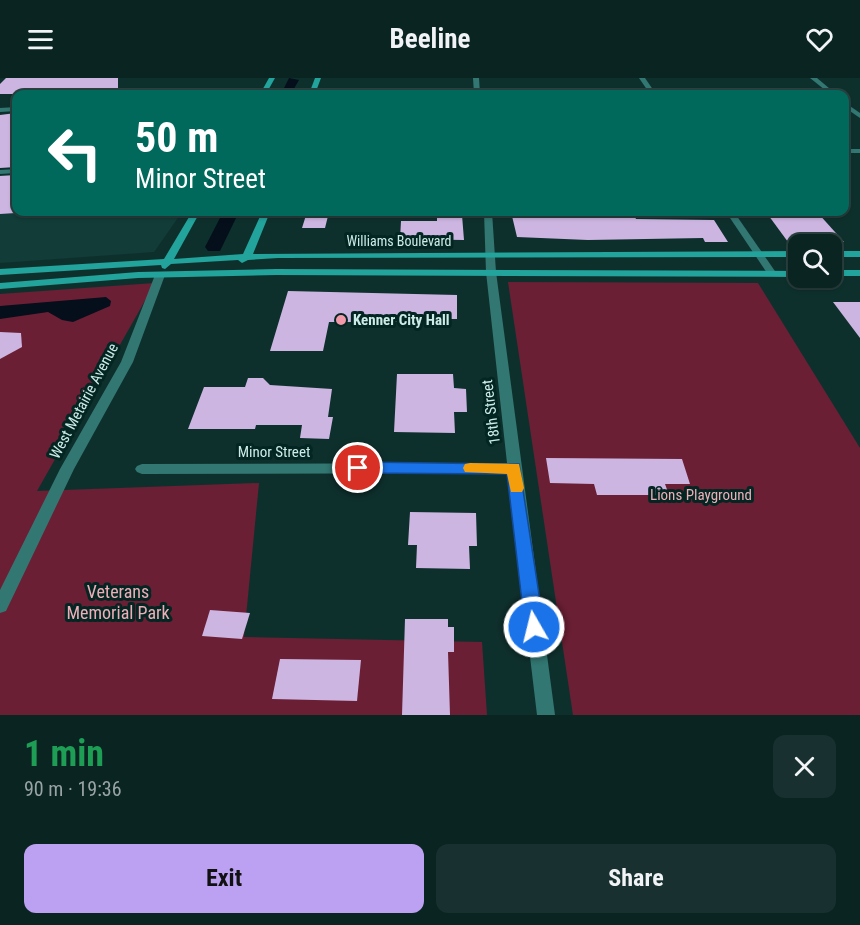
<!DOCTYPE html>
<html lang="en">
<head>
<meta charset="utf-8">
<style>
	:root { --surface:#0a2422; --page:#18302f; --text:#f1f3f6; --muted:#99a4a5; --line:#2a4140; --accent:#bca0f2 }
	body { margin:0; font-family:"Roboto Condensed",sans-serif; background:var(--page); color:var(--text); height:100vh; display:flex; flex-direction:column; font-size:22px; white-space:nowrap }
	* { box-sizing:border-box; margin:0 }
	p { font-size:20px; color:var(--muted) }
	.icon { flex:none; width:33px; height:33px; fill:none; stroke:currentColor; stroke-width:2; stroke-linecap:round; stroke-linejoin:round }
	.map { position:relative; height:637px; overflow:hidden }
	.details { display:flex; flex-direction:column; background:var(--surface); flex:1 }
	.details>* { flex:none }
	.hud { position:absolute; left:12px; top:12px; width:837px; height:126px; border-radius:12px; box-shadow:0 2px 4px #0004,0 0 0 2px var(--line); background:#00695c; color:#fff; overflow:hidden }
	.tools { position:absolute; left:788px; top:156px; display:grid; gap:12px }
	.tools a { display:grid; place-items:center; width:54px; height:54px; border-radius:12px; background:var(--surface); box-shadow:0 2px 4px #0004,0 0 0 2px var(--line); font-size:30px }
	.pin { position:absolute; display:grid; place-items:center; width:51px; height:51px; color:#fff; margin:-26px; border:3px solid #fff; border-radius:50%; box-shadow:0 2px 6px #0007 }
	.me { position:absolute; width:66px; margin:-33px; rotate:352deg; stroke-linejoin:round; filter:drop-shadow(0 0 4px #0008) }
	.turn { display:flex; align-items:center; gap:21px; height:126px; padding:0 24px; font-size:27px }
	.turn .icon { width:78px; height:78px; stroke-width:2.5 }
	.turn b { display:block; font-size:42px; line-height:51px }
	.round { display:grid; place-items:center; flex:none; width:63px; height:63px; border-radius:12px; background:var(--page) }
	.head { display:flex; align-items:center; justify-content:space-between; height:102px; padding:0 24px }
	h1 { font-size:36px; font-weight:700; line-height:45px; color:#1e9e55 }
	.primary-button { display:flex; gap:12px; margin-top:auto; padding:12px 24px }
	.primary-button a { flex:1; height:69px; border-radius:12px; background:var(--accent); color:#111; font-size:24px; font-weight:700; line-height:69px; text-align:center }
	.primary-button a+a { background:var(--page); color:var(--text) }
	header { display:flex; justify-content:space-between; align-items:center; height:78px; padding:0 24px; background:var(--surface); font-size:27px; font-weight:700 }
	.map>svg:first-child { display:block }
	.built { fill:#123c38 }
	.green { fill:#6b1f34 }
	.water { fill:#040f1b }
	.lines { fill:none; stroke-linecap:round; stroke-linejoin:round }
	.canal { fill:#040f1b; fill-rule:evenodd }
	.building { fill:#ccb5e1 }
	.street { fill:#327772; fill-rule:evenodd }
	.secondary { fill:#22a39b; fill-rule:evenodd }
	.route { fill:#1a73e8; stroke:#114b97; stroke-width:1.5 }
	.slow { fill:#f59e0b }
	.poi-dot { fill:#f39aaa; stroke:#032623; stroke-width:2 }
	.labels { text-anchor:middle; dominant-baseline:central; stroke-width:6; stroke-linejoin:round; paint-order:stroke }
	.far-street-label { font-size:14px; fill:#cdece8; stroke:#032623 }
	.poi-label { font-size:15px; font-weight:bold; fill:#cdece8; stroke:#032623; text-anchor:start }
	.street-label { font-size:15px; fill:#cdece8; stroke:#032623 }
	.park-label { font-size:15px; fill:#edaeb8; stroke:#032623 }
	.near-park-label { font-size:18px; fill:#edaeb8; stroke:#032623 }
</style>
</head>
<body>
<header><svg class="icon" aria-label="menu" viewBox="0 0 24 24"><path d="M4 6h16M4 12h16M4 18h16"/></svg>Beeline<svg class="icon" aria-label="heart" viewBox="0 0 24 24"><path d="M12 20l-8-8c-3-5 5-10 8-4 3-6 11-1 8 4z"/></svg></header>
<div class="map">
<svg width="860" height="637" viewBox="0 0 860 637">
	<rect width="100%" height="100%" fill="#0e302d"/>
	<polygon class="built" points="16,96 16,134 182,134 154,174 0,185 0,97"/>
	<g class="green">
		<polygon points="508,204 758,205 860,370 860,637 573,637"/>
		<polygon points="155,205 37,413 259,405 244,559 482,564 487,637 0,637 0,216"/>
	</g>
	<polygon class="water" points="106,219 111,223 110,228 73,244 62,242 48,234 0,241 0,228"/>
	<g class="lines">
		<g class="canal">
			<polygon points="289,0 299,2 291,16 281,16"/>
			<polygon points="223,134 239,134 220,173 208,173 205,169"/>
		</g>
	</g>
	<g class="building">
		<polygon points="6,0 118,0 118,16 0,16 0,6"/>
		<polygon points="16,35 16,89 0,90 0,37"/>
		<polygon points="16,97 16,135 0,136 0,98"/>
		<polygon points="307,134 329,134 325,150 302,150"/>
		<polygon points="524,134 575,134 576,139 613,139 612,135 633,135 636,141 714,142 728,164 705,164 703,160 588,162 517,159 512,138 525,138"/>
		<polygon points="766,134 817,134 844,164 788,164"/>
		<polygon points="445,137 462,137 464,162 400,161 401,143 437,143 437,139"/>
		<polygon points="288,213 457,217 457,241 403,241 402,244 329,244 323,273 270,273"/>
		<polygon points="833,224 860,224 860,260"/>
		<polygon points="0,254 21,255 22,269 0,281"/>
		<polygon points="397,296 453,296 454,310 466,311 467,334 454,334 455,355 394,354"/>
		<polygon points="248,300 263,300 270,307 332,311 328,339 333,339 329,361 300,360 302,347 256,347 255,351 188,351 204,309 245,309"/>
		<polygon points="546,380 682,381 690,406 665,406 669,417 597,417 594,406 550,405"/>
		<polygon points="410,434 476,435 477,468 469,468 470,491 416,490 417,467 408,467"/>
		<polygon points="210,532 250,535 242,561 202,558"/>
		<polygon points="405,541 448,541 448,549 454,549 454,574 448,574 450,637 402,637"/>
		<polygon points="280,581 361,582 357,623 272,621"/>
	</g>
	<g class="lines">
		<g class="street">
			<polygon points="473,0 479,0 480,16 474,16"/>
			<polygon points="639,0 645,0 656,16 650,16"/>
			<polygon points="810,0 817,0 836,16 830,16"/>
			<polygon points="844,24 860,35 860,40 844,29"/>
			<polygon points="16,29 16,33 0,34 0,30"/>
			<rect x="844" y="71" width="16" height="4"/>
			<polygon points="16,91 16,95 0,96 0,92"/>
			<polygon points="484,134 492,134 496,194 555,637 537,637 508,395 142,396 137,394 135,391 137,388 142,386 507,385 486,194"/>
			<polygon points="726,134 734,134 777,196 775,198 769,198"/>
			<polygon points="160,194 165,197 133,284 74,391 6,533 0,535 0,512 60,391 121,284 155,197"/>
		</g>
		<g class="secondary">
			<polygon points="269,0 275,0 266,16 260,16"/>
			<polygon points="315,0 321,0 315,16 309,16"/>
			<polygon points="192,134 200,134 174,181 243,176 262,134 270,134 253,176 798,173 798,179 278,180 248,182 242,185 238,182 171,186 165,191 162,190 161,187 0,197 0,191 164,181"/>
			<rect x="831" y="173" width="29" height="6"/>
			<polygon points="276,191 798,193 798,199 276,197 138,200 0,211 0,205 138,194"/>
			<rect x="831" y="192" width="29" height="6"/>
		</g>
	</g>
	<polygon class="route" points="358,384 519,386 544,549 541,555 534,558 528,555 525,549 507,396 358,395 351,390"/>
	<polygon class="slow" points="470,385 519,386 524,410 522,414 511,414 507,396 465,394 463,390 465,386"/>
	<circle class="poi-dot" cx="341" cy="242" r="6"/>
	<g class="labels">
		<g class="far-street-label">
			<text x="399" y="163">Williams Boulevard</text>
		</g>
		<g class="poi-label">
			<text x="353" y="242">Kenner City Hall</text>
		</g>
		<g class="street-label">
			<text transform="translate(84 323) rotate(-62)">West Metairie Avenue</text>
			<text transform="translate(491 334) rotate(-97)">18th Street</text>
			<text x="274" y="374">Minor Street</text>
		</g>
		<g class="park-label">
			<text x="701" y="417">Lions Playground</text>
		</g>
		<g class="near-park-label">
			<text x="118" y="513">Veterans<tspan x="118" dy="21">Memorial Park</tspan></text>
		</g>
	</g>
</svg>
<div class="tools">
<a><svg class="icon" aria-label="search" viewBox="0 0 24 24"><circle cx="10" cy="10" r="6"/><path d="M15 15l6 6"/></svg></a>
</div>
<div class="pin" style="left:358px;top:390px;background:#d93025"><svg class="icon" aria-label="arrive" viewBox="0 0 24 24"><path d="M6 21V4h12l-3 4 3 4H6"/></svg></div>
<svg class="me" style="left:534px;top:549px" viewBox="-20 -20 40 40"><circle r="17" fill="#1a73e8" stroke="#fff" stroke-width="3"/><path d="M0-11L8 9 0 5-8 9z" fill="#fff"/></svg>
<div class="hud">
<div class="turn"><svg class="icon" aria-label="left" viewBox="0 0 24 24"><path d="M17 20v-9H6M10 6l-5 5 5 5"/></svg><div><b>50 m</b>Minor Street</div></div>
</div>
</div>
<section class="details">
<div class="head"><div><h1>1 min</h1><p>90 m · 19:36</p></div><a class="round"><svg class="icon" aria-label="close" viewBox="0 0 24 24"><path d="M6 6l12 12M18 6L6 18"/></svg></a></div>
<div class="primary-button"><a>Exit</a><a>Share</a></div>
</section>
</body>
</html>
